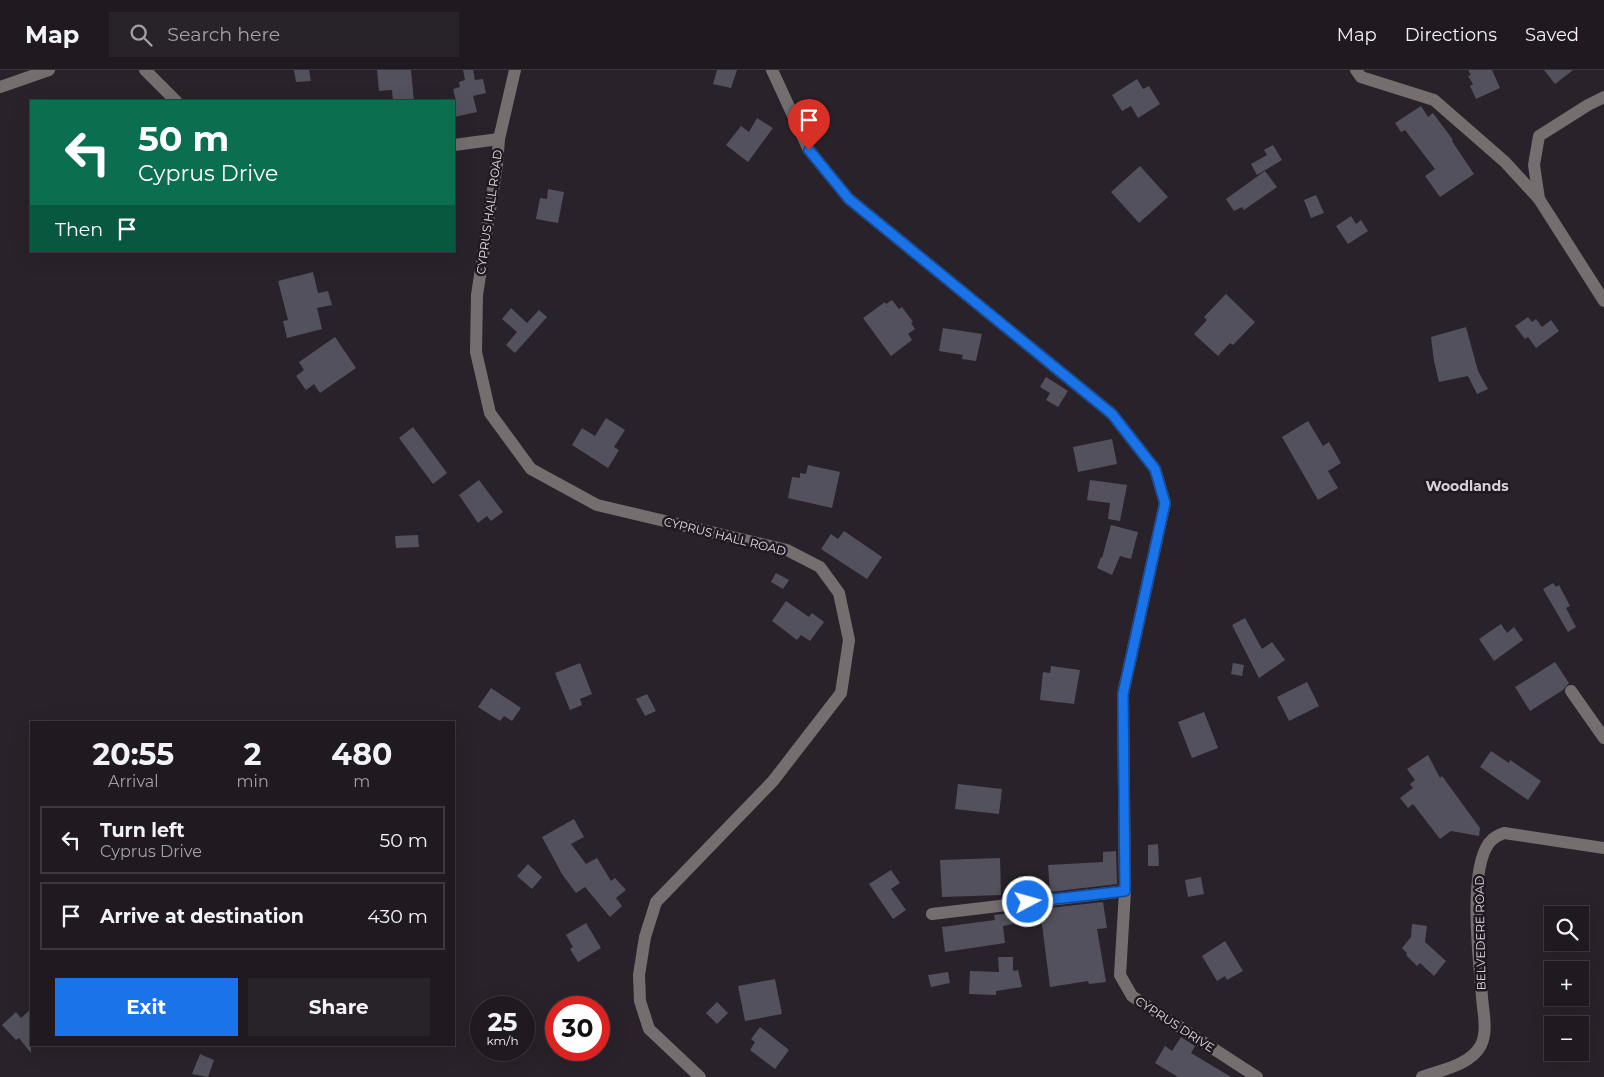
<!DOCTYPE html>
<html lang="en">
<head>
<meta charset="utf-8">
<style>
	:root { --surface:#201a20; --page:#282329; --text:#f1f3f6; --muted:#a2a1a5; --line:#3d383e; --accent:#1a73e8 }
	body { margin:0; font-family:Montserrat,sans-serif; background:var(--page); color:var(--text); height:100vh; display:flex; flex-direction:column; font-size:19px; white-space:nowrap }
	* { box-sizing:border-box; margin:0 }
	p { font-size:16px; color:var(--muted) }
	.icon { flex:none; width:28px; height:28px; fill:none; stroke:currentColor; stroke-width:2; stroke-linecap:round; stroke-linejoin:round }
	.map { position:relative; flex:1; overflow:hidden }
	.panel { position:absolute; left:30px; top:651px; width:425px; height:325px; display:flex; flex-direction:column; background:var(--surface); border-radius:0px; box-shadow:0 5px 20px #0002,0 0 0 1px var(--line) }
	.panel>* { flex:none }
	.guide { position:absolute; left:30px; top:30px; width:425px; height:152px; border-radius:0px; box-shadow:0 5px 20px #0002,0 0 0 1px var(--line); background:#0b6e4f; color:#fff; overflow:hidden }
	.buttons { position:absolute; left:1544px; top:836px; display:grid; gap:10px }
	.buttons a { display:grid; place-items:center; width:45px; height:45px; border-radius:0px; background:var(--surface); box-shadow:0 5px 20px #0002,0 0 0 1px var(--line); font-size:25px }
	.speed { position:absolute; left:470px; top:926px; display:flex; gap:10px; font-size:25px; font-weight:700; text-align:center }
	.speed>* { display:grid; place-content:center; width:65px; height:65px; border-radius:50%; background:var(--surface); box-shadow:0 5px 20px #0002,0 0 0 1px var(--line); line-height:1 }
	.speed small { font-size:12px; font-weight:400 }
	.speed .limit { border:8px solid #d22; background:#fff; color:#111 }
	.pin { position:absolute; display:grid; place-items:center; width:42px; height:42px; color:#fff; margin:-51px -21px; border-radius:50% 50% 50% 0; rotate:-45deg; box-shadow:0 0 5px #0007 }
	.pin .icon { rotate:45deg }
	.me { position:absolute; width:55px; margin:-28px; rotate:84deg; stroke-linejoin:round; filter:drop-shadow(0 0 4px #0008) }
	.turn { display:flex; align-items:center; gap:18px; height:105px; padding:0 25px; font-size:22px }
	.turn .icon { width:65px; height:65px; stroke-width:2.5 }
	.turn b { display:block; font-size:35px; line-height:42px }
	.then { display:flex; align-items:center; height:48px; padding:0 25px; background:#0003; gap:10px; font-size:19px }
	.eta { display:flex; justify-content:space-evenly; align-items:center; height:85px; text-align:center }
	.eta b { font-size:30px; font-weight:700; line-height:35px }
	.primary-button { display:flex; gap:10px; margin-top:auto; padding:10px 25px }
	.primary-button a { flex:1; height:58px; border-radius:0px; background:var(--accent); color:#fff; font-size:20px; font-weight:700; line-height:58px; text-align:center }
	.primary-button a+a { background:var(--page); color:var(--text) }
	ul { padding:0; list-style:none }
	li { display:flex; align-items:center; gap:15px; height:68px; margin:0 10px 8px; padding:0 15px; border:2px solid var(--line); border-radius:0px }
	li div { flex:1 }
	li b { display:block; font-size:19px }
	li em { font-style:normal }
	header { display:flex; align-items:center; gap:30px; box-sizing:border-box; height:70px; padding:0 25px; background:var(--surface); border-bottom:1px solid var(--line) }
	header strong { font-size:24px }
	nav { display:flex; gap:28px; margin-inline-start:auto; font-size:18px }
	.search { width:350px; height:45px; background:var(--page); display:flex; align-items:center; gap:12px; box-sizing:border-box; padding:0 18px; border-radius:0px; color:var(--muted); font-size:19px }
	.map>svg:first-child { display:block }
	.building { fill:#53515d }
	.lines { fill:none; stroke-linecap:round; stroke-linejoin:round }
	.minor { stroke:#756e6f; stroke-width:12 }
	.route-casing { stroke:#114b97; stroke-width:12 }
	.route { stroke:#1a73e8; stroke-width:9 }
	.labels { text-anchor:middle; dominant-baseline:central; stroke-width:5; stroke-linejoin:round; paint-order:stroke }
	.street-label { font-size:12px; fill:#e3dde3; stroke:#201921 }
	.neighbourhood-label { font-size:14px; font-weight:bold; fill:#dad0db; stroke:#201921 }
</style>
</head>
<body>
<header>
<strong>Map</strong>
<div class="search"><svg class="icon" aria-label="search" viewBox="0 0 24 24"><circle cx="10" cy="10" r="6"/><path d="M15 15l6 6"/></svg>Search here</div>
<nav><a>Map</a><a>Directions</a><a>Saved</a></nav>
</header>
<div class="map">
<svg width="1604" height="1007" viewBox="0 0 1604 1007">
	<rect width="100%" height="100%" fill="#2a222a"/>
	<g class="building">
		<polygon points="294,0 309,0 311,11 296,12"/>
		<polygon points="377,0 411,0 414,31 393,31 392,20 379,21"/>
		<polygon points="463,0 473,0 475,10 483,9 486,23 473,26 477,42 454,47 454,31 456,31 453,19 460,17 459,12 465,10"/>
		<polygon points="717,0 737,0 731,18 713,14"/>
		<polygon points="1468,0 1492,0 1500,18 1476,29 1470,16 1473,14 1468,6 1471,5"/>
		<polygon points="1544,0 1573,0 1555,14"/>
		<polygon points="1137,9 1143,19 1149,16 1160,34 1138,48 1131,36 1122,41 1112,25"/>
		<polygon points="1421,36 1428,47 1433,43 1453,70 1452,71 1474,104 1440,127 1425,106 1435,99 1405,60 1401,62 1395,53"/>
		<polygon points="757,48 773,58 748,92 726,75 741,56 749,62"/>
		<polygon points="1273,75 1282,90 1257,105 1251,94 1267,85 1264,80"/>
		<polygon points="1140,96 1168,127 1139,153 1111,122"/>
		<polygon points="1265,101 1277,117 1244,140 1242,137 1234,141 1226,129"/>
		<polygon points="548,119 564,122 558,153 536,149 540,128 547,129"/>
		<polygon points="1316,125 1324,143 1311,148 1304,130"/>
		<polygon points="1351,146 1356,154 1361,150 1368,161 1348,174 1336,156"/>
		<polygon points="313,202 318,223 328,221 332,235 317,238 322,259 287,268 283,251 288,250 278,211"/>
		<polygon points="1226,224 1255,252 1233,275 1230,273 1218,286 1194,264 1207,250 1204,247"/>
		<polygon points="892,230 899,239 902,237 913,252 911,253 915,259 908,264 912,270 891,286 863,248 885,232 886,234"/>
		<polygon points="511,238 527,253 539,240 547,247 515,283 506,275 517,262 502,249"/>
		<polygon points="1528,247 1532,252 1536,249 1542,257 1551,250 1559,261 1536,278 1528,267 1525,269 1515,256"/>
		<polygon points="1466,257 1478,301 1488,319 1477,324 1468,306 1439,312 1434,291 1431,267"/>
		<polygon points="943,258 982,264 976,291 962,289 963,285 939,281"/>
		<polygon points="335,267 356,298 320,323 314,314 306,320 296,306 304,300 299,292"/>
		<polygon points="1046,307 1068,321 1058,337 1046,330 1050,323 1040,317"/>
		<polygon points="606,348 625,360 614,377 619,380 608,398 572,375 582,358 595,366"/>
		<polygon points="1308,351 1323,376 1329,372 1341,393 1328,401 1338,418 1318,430 1282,367"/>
		<polygon points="413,357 447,403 433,414 399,368"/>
		<polygon points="1112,369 1117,394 1078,402 1073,377"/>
		<polygon points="808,395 840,402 832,438 788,428 792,407 800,408 800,403 806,404"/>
		<polygon points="479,410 503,442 491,451 487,446 478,453 459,425"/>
		<polygon points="1090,410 1127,415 1120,451 1108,449 1110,433 1087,430"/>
		<polygon points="1111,455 1138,462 1131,489 1120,486 1112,505 1097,498 1101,487 1102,488"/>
		<polygon points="844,461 882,487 867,509 821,479 831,464 838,469"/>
		<polygon points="418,465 419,477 396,478 395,466"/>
		<polygon points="776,503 789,510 783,519 771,512"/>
		<polygon points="1553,513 1556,517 1559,515 1570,536 1566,538 1576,557 1568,562 1543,519"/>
		<polygon points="786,531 809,547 812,543 824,552 810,571 801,565 797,570 772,551"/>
		<polygon points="1245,548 1262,579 1272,572 1285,590 1259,608 1232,555"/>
		<polygon points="1501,554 1507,563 1514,557 1523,570 1494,591 1479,569"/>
		<polygon points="1555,592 1569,613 1563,620 1530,641 1515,617"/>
		<polygon points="580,593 592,624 580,629 582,635 570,640 555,603"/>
		<polygon points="1233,593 1244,595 1242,606 1231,604"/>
		<polygon points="1051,596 1080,600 1074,634 1040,630 1043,602 1050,603"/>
		<polygon points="1307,612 1319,636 1289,651 1277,627"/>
		<polygon points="491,618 521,638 512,651 504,646 500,651 478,637"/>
		<polygon points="647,624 656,641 645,646 636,629"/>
		<polygon points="1204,642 1218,678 1192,688 1178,652"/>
		<polygon points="1491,681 1509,693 1510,690 1541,711 1528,730 1480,697"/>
		<polygon points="1428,685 1440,708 1442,706 1480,758 1479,766 1451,761 1440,769 1413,734 1408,738 1400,728 1413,718 1410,714 1415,710 1407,699"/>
		<polygon points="958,714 1002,719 999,744 955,739"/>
		<polygon points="574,749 584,767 571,774 586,794 597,788 611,811 615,808 626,820 616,828 622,836 610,847 585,817 576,823 562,804 542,767"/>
		<polygon points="1158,774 1159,796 1148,796 1148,775"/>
		<polygon points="1116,781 1117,814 1050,822 1048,795 1103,792 1103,782"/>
		<polygon points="1000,788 1001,825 942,827 940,790"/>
		<polygon points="528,794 542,807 532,819 517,806"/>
		<polygon points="891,800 900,813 891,819 906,840 893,849 869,814"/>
		<polygon points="1201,807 1204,824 1188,827 1185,810"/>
		<polygon points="1103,832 1107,858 1097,859 1106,912 1089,914 1088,911 1050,917 1040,839"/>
		<polygon points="1011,843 1013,854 1003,856 1005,873 945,882 942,857 995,850 994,845"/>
		<polygon points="586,853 601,878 578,892 570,879 573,877 566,865"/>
		<polygon points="1412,854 1427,856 1425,872 1446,891 1434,906 1420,893 1417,896 1406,885 1407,883 1402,878 1411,867"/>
		<polygon points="1225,871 1243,901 1227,910 1225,906 1217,911 1202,886"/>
		<polygon points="998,887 1013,887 1013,901 1018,900 1022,917 996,921 996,925 969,924 970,901 999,902"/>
		<polygon points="948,902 950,913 931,917 928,905"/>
		<polygon points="775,909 782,944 745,951 738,916"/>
		<polygon points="717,932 728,943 717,954 706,943"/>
		<polygon points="31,939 31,983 19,968 16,970 2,955 16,942 21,948"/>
		<polygon points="760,957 789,980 775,999 750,980 755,972 751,969"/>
		<polygon points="1181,967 1195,976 1191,983 1231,1007 1178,1007 1155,993 1165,976 1172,981"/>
		<polygon points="200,984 214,990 208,1007 192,1004"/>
	</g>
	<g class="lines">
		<g class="minor">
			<polyline points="145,0 176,31"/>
			<polyline points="515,0 499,69 497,94 477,225 476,282 490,343 531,399 597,435 787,480 820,497 839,523 849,570 841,623 773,711 656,832 645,867 639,905 640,931 649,959 700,1007"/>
			<polyline points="772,0 809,80 849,129 1112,344 1155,399 1165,433 1123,624 1125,821 1120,905 1132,926 1257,1007"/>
			<polyline points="1356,0 1361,7 1434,30 1505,92 1539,129 1604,231"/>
			<polyline points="0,17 49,0"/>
			<polyline points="454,75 499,69"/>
			<polyline points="1539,129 1534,95 1539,66 1588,35 1604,27"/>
			<polyline points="1571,621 1604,668"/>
			<polyline points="932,844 1125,821"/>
			<path d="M 1422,1007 C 1441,1000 1471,995 1481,975 C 1488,961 1483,942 1482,927 C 1479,890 1468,802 1489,773 C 1493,768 1498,765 1504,763 L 1604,778"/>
		</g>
	</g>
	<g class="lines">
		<g class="route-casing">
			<polyline id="route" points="809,80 849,129 1112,344 1155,399 1165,433 1123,624 1125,821 1028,832"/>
		</g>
		<use href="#route" class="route"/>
	</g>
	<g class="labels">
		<g class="street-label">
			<text transform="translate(489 142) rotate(-82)">CYPRUS HALL ROAD</text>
			<text transform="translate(725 466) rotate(14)">CYPRUS HALL ROAD</text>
			<text transform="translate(1480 863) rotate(-91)">BELVEDERE ROAD</text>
			<text transform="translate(1175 954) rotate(33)">CYPRUS DRIVE</text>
		</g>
		<g class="neighbourhood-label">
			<text x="1467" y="416">Woodlands</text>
		</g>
	</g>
</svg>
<div class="buttons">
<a><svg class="icon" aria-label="search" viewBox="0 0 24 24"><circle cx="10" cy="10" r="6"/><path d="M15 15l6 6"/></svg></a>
<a>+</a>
<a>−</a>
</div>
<div class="speed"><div>25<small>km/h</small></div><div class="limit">30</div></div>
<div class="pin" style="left:809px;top:80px;background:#d93025"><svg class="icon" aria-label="arrive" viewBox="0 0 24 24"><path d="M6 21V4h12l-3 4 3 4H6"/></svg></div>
<svg class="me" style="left:1028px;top:832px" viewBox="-20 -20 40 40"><circle r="17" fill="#1a73e8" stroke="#fff" stroke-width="3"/><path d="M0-11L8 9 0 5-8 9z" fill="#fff"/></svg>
<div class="guide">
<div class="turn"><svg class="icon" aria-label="left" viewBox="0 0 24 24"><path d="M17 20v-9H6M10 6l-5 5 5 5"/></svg><div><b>50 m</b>Cyprus Drive</div></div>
<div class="then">Then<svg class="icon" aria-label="arrive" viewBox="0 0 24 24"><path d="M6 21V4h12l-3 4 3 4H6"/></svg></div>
</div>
<section class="panel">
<div class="eta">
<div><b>20:55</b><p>Arrival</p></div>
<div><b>2</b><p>min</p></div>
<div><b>480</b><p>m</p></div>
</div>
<ul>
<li><svg class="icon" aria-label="left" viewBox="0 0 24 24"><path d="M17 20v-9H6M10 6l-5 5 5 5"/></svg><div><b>Turn left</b><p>Cyprus Drive</p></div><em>50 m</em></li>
<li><svg class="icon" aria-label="arrive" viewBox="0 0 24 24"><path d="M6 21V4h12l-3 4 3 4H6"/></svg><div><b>Arrive at destination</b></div><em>430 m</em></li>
</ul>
<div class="primary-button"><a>Exit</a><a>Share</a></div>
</section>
</div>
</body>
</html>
